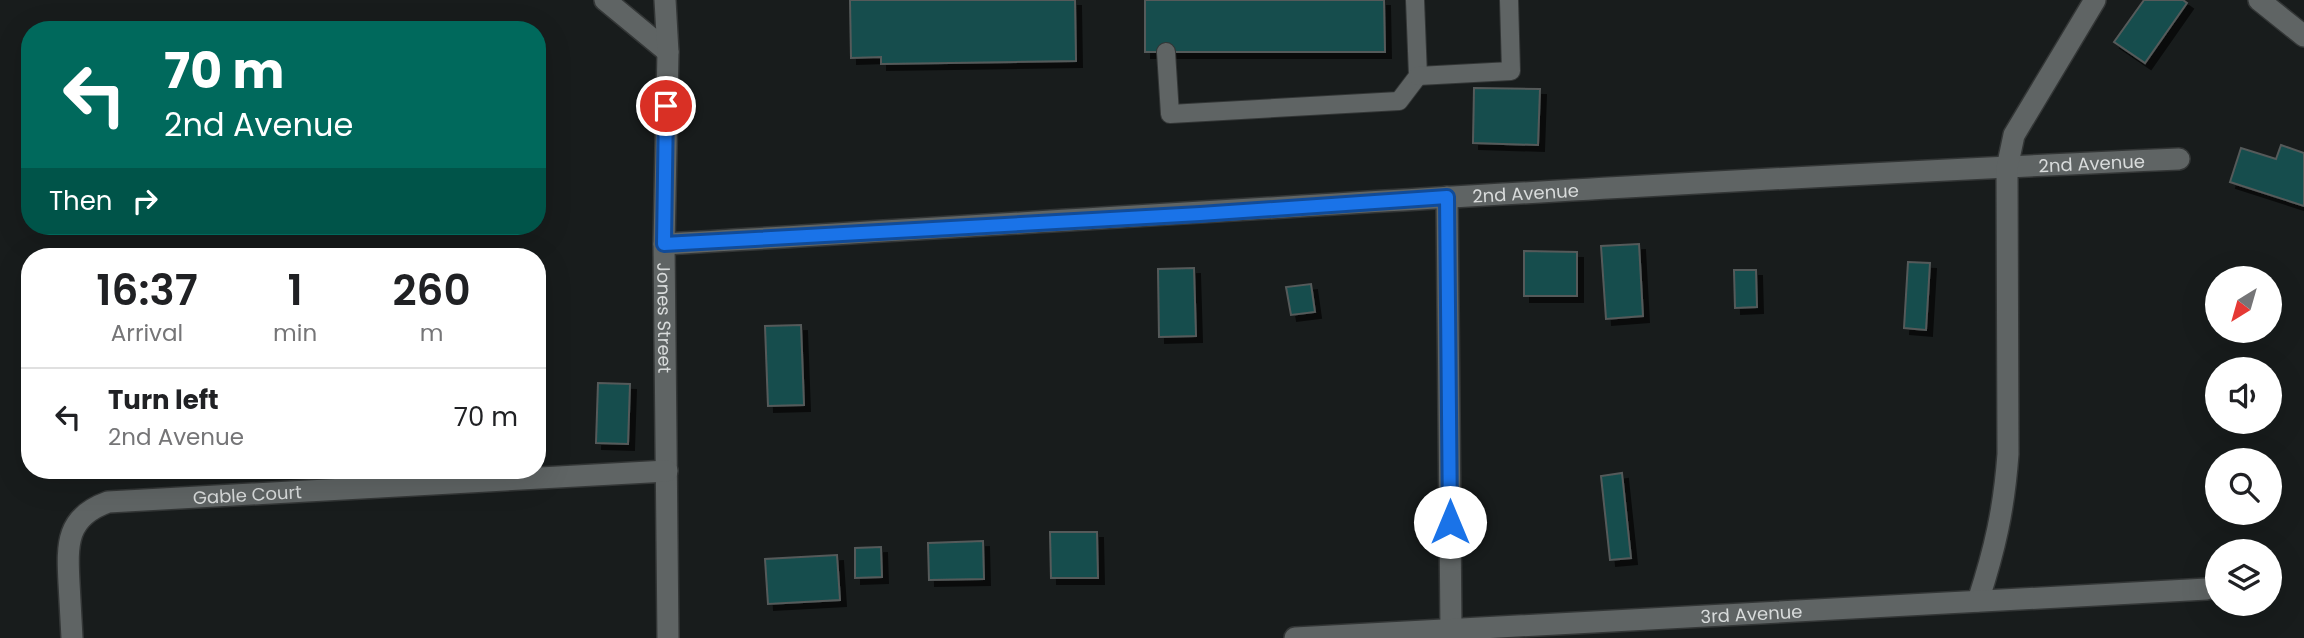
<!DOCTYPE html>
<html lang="en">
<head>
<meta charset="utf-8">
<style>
	:root { --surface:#fff; --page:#f2f2f2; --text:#202124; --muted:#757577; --line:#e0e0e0 }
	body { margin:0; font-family:Poppins,sans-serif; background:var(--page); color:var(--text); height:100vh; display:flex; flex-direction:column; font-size:26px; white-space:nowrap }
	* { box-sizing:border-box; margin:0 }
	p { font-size:23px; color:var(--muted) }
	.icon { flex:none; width:38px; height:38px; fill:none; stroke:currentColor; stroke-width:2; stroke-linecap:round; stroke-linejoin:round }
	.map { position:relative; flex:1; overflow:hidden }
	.sheet { position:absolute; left:21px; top:248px; width:525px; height:231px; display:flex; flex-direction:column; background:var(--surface); border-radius:28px; box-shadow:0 7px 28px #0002 }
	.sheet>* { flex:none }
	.guide { position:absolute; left:21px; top:21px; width:525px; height:214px; border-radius:28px; box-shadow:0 7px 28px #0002; background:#00695c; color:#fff; overflow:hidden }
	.needle { width:46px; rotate:217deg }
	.tools { position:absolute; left:2205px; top:266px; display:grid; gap:14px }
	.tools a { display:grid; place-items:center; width:77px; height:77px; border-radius:50%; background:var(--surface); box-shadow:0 7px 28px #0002; font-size:35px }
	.pin { position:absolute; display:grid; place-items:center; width:60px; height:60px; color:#fff; margin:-30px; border:4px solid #fff; border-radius:50%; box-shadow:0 2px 7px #0007 }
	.me { position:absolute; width:77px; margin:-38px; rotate:0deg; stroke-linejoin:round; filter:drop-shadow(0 0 5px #0008) }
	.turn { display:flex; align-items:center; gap:24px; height:147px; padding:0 28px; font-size:32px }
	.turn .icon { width:91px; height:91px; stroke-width:2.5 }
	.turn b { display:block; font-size:49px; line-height:60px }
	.then { display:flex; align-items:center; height:66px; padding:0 28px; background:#0003; gap:14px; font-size:26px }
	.eta { display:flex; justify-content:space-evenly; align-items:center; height:119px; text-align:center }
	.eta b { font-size:42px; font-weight:600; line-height:49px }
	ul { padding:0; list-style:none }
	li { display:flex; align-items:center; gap:21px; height:98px; padding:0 28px; border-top:2px solid var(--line) }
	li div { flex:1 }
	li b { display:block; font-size:26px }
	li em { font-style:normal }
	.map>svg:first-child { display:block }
	.building { fill:#154e4e; stroke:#555a5a; stroke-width:2; filter:url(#shadow) }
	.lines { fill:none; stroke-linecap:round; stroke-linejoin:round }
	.lane-casing { stroke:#333636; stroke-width:20 }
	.street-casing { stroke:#333636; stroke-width:24 }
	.lane { stroke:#5f6464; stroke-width:18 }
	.street { stroke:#5f6464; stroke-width:21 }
	.route-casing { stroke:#114b97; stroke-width:18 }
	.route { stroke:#1a73e8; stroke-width:12 }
	.labels { text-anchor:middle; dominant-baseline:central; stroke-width:5; stroke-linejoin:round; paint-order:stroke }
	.street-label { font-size:18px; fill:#d8dbdb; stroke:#0f1313 }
</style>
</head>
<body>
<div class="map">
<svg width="2304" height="638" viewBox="0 0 2304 638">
	<defs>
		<filter id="shadow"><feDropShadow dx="6" dy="6" stdDeviation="0" flood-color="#0009"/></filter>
	</defs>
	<rect width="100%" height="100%" fill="#181c1c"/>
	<g class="building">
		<polygon points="850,0 1075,0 1076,61 881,64 881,57 851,58"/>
		<polygon points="1145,0 1384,0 1385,52 1145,52"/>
		<polygon points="2144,0 2183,0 2187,3 2145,63 2114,42"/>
		<polygon points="1474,88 1540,89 1538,145 1473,143"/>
		<polygon points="2281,145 2304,153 2304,206 2230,182 2241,148 2276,159"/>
		<polygon points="1639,244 1643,316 1606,319 1601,246"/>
		<polygon points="1524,251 1577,252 1577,296 1524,296"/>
		<polygon points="1908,262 1930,263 1926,330 1904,328"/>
		<polygon points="1194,268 1196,336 1159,337 1158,269"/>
		<polygon points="1734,270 1756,270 1757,307 1735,308"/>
		<polygon points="1311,284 1315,312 1291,315 1286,287"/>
		<polygon points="801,325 804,405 768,406 765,326"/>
		<polygon points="598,383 630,384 628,444 596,443"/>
		<polygon points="1622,473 1631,558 1610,560 1601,476"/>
		<polygon points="1050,532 1097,532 1098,578 1051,578"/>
		<polygon points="983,541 984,579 929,580 928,543"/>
		<polygon points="881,547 882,577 855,578 855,548"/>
		<polygon points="837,555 840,600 768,604 765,559"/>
	</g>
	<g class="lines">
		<g class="lane-casing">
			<g id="lane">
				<polyline points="1166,52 1170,114 1399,101 1418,76 1415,0"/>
				<polyline points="1418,76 1511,71 1509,0"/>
			</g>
		</g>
		<g class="street-casing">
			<g id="street">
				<polyline points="605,0 668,52"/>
				<path id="s1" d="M 665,0 L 668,52 L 664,244 L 668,638"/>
				<polyline points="2259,0 2304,36"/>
				<polyline points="1447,197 1451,630"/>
				<path id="s2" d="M 664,244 C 1169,215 1674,181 2179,159"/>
				<path d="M 1978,601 C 1995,549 2004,509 2008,454 L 2007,168 L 2014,135 L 2095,0"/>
				<path id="s3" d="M 72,638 C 71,620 70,601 69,583 C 67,544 66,517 108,502 L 667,471"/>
				<path id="s4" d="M 1295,638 L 2207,589"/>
			</g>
		</g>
		<use href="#lane" class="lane"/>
		<use href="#street" class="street"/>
	</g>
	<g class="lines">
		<g class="route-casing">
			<polyline id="route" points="666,106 664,244 1200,214 1447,197 1450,522"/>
		</g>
		<use href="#route" class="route"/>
	</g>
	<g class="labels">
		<g class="street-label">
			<text stroke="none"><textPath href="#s2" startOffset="1430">2nd Avenue</textPath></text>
			<text stroke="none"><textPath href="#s2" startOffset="863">2nd Avenue</textPath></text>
			<text stroke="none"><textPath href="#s1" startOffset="318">Jones Street</textPath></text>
			<text stroke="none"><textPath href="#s3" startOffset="294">Gable Court</textPath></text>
			<text stroke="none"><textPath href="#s4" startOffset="457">3rd Avenue</textPath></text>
		</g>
	</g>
</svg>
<div class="tools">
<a><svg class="needle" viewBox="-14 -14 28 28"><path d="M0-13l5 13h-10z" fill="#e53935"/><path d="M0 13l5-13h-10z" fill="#757577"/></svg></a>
<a><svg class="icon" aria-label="sound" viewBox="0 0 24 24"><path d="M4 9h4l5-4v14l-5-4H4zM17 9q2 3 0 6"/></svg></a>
<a><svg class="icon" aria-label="search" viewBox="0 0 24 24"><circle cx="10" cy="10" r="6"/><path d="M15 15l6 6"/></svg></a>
<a><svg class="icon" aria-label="layers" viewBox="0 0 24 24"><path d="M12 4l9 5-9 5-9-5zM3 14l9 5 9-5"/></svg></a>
</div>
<div class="pin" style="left:666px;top:106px;background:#d93025"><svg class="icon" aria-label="arrive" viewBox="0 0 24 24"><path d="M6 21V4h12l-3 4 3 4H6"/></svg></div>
<svg class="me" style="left:1450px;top:522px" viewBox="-20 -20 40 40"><circle r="19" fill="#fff"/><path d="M0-13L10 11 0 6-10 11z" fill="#1a73e8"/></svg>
<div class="guide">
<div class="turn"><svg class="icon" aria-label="left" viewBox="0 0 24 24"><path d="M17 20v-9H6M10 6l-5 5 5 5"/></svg><div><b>70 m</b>2nd Avenue</div></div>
<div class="then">Then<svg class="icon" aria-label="right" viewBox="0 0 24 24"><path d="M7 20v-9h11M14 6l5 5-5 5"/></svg></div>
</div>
<section class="sheet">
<div class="eta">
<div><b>16:37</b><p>Arrival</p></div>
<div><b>1</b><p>min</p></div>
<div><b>260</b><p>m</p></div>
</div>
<ul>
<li><svg class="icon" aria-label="left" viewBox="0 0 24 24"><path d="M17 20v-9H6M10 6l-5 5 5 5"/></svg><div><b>Turn left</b><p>2nd Avenue</p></div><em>70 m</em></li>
</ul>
</section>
</div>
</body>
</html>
